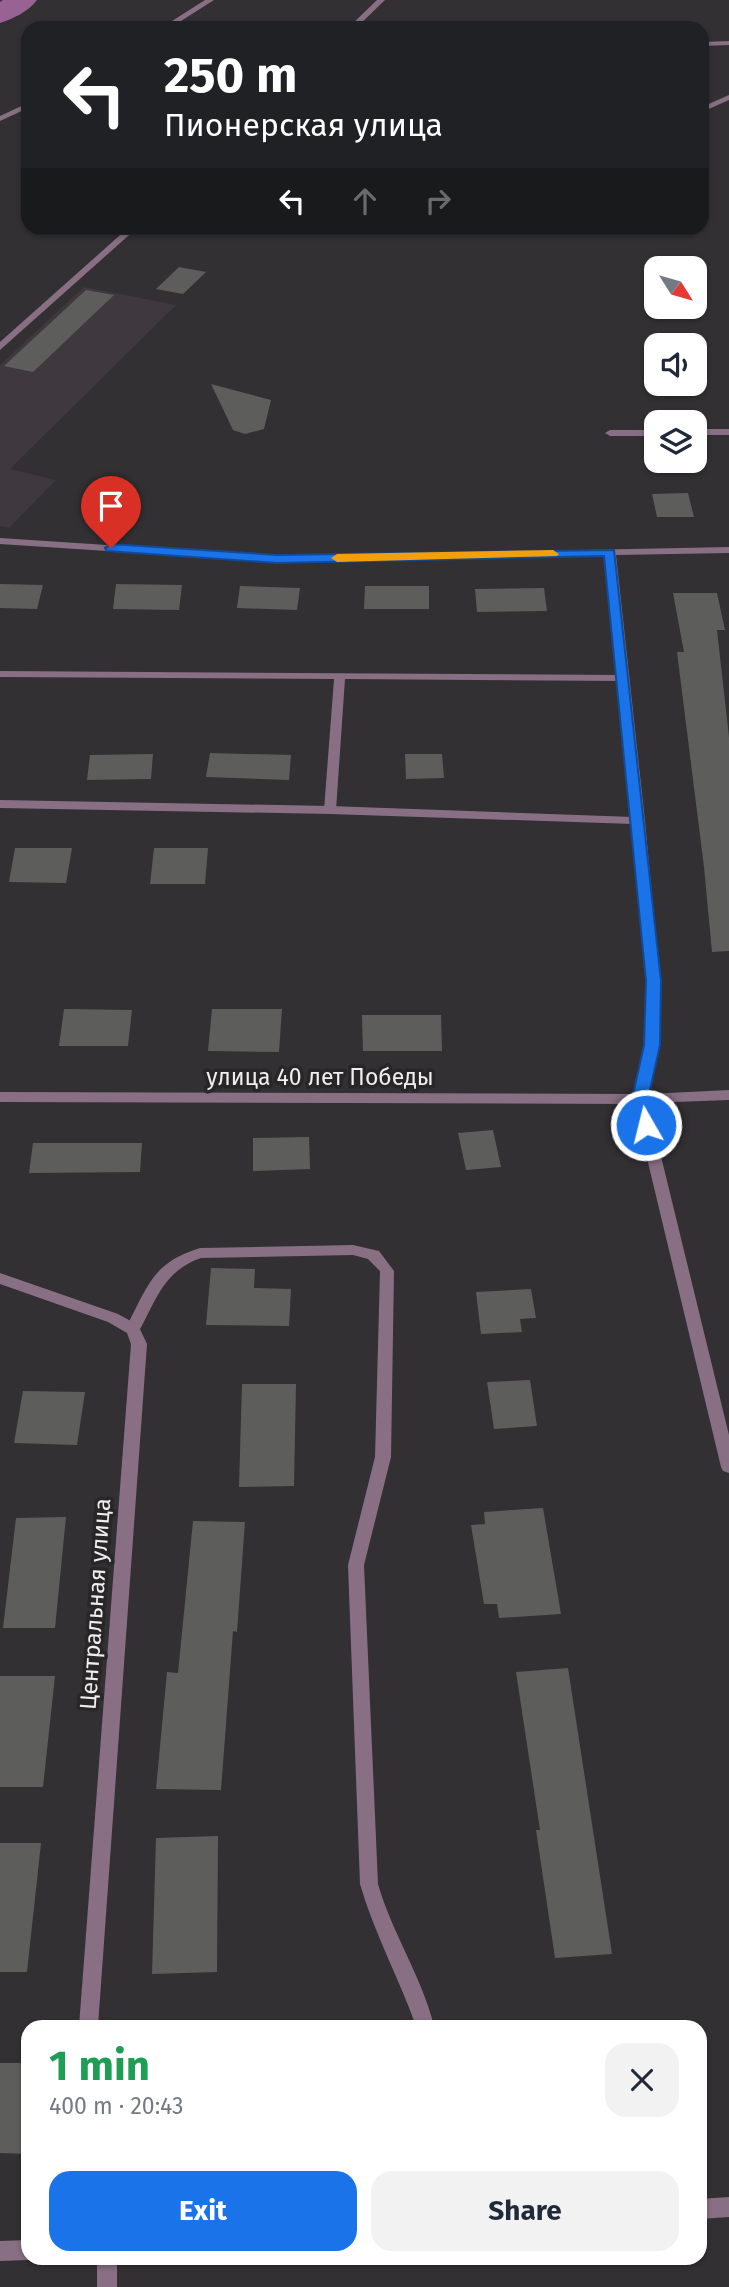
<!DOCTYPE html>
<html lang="en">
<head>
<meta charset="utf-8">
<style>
	:root { --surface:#fff; --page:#f2f2f3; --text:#1f2937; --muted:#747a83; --accent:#1a73e8 }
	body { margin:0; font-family:"Fira Sans",sans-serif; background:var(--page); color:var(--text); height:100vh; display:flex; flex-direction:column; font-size:26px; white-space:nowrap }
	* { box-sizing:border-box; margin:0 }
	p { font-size:23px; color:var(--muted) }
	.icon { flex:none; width:38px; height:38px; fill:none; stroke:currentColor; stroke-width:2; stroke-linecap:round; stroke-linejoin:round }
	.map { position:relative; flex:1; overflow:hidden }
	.side { position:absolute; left:21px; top:2020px; width:686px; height:245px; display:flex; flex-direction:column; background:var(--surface); border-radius:21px; box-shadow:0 2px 5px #0004 }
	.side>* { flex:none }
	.banner { position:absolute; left:21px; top:21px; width:688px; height:214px; border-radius:21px; box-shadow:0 2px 5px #0004; background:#202124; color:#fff; overflow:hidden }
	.needle { width:46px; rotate:127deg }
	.controls { position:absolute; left:644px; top:256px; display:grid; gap:14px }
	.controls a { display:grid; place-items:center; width:63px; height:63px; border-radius:14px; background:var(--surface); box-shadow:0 2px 5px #0004; font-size:35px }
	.pin { position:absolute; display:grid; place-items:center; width:60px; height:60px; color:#fff; margin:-72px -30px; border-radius:50% 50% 50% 0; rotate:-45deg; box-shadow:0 0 7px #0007 }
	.pin .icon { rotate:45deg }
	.me { position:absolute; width:77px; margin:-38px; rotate:352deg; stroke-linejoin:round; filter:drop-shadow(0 0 5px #0008) }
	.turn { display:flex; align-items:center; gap:24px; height:147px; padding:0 28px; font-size:32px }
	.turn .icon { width:91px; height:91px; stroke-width:2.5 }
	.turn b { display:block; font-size:49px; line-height:60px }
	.lanes { display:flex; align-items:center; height:66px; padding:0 28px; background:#0003; justify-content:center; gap:35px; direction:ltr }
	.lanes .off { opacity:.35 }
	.round { display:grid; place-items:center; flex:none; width:74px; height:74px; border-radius:21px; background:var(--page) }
	.summary { display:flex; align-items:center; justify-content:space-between; height:119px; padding:0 28px }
	h1 { font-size:42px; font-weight:700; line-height:52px; color:#1e9e55 }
	.primary-button { display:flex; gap:14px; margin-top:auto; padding:14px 28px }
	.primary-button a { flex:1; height:80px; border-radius:21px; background:var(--accent); color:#fff; font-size:28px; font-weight:700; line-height:80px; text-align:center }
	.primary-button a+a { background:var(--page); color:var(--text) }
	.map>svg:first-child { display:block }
	.built { fill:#3f383e }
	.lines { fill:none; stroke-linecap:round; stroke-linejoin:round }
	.river { fill:#986292; fill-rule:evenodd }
	.building { fill:#5d5e5b }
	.service { fill:#886f84; fill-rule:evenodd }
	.minor { fill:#886f84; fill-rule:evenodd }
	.route { fill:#1a73e8; stroke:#114b97; stroke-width:2 }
	.slow { fill:#f59e0b }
	.labels { text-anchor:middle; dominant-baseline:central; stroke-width:7; stroke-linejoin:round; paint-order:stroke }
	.street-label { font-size:23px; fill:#f0eff0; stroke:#292628 }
</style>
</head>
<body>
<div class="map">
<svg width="729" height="2287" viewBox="0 0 729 2287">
	<rect width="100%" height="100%" fill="#323032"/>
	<polygon class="built" points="84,287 176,305 10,469 56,480 9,528 0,526 0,365"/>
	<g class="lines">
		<path class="river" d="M 3,0 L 37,0 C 29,11 13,19 0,23 L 0,2 Z"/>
	</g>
	<g class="building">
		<polygon points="179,267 206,272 183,294 156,289"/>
		<polygon points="86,290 114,295 33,372 4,366"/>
		<polygon points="211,384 271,400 264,429 245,434 233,430"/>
		<polygon points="688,493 694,517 657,517 652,494"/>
		<polygon points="0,584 43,585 37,609 0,608"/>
		<polygon points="116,584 182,585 179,610 113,609"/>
		<polygon points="240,586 300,588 297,610 237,608"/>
		<polygon points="365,586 429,586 429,609 364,609"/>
		<polygon points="544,588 547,611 477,612 475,589"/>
		<polygon points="673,593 717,593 725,630 717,630 729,737 729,951 712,952 704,867 677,652 684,652"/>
		<polygon points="210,753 291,755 289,780 206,777"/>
		<polygon points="153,754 151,779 87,780 90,755"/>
		<polygon points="405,754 442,754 444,778 406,779"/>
		<polygon points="15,848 72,848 66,883 9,882"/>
		<polygon points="154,848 208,848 205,884 150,884"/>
		<polygon points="64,1009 132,1010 128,1046 59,1046"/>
		<polygon points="212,1009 282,1009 279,1052 208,1051"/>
		<polygon points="362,1015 441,1015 442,1051 363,1051"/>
		<polygon points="493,1130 501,1167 466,1170 458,1133"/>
		<polygon points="309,1137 310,1169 253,1171 253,1138"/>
		<polygon points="33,1143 142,1143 140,1172 29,1173"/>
		<polygon points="211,1268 255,1269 254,1288 291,1289 289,1326 206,1325"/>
		<polygon points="531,1289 536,1318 520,1319 522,1332 481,1334 476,1292"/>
		<polygon points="530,1380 537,1426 494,1429 487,1382"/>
		<polygon points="242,1384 296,1384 294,1486 239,1487"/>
		<polygon points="23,1391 85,1392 77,1445 14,1443"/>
		<polygon points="543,1508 561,1614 499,1618 497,1604 484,1604 471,1525 485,1524 484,1512"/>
		<polygon points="66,1517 55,1628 3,1628 16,1518"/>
		<polygon points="193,1521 245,1522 237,1632 233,1631 221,1790 156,1789 167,1672 178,1673"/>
		<polygon points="568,1668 612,1954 555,1958 536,1830 540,1830 516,1672"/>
		<polygon points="0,1676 55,1676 43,1787 0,1787"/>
		<polygon points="218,1836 217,1972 152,1974 156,1838"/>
		<polygon points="0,1843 41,1843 27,1972 0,1972"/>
		<polygon points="0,2063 28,2063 28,2154 0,2153"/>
	</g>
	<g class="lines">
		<g class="service">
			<polygon points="729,41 729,45 702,46 702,42"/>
			<rect x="695" y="429" width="34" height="6"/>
			<polygon points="656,430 656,436 610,436 605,433 610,430"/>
			<polygon points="0,671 624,675 630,678 624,681 345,679 336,810 330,814 324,810 334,679 0,677"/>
			<path d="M 353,1245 L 379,1251 L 394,1271 L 391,1457 L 364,1565 L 378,1884 C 392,1933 422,1977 434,2026 L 416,2026 C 399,1978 374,1933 360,1884 L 348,1565 L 375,1457 L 380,1271 L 368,1259 L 353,1255 L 201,1258 C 163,1271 156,1301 138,1333 L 128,1333 L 125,1329 C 148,1287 151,1263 200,1248 Z"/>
		</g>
		<g class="minor">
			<polygon points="205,0 214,0 170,28 161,28"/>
			<polygon points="377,0 385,0 356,28 348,28"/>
			<polygon points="729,95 729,100 702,112 702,107"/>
			<polygon points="28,103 28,108 0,121 0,116"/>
			<polygon points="128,228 137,228 0,350 0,342"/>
			<polygon points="0,538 277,556 729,547 729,553 616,555 645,821 660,981 659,1045 648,1094 729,1090 729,1100 648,1103 729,1435 729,1473 723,1471 721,1467 634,1104 0,1102 0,1092 634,1094 645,1045 646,981 633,824 330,814 0,808 0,800 330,806 633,817 605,556 277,562 0,544"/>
			<polygon points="0,1273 118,1314 138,1325 147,1344 98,2026 79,2026 131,1344 127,1333 108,1322 0,1284"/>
			<polygon points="729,2197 729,2217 700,2219 700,2199"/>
			<polygon points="28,2240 28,2258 34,2258 28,2260 0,2261 0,2241"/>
			<rect x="97" y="2258" width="20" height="29"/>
		</g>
	</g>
	<polygon class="route" points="111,544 277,555 614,550 661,981 660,1045 648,1099 654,1125 652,1129 641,1129 632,1099 644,1045 646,981 604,556 277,563 107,551 105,548"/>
	<polygon class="slow" points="553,550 559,554 557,556 337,562 331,558 337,554"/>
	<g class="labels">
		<g class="street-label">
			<text x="320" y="1077">улица 40 лет Победы</text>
			<text transform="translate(95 1604) rotate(-86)">Центральная улица</text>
		</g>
	</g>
</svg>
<div class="controls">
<a><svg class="needle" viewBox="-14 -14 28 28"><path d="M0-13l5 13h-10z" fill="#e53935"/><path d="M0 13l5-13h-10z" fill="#747a83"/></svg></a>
<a><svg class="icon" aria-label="sound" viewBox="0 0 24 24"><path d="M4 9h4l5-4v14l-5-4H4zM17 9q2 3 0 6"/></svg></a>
<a><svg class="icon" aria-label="layers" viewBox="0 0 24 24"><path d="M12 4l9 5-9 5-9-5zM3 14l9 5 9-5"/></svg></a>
</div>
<div class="pin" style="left:111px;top:548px;background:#d93025"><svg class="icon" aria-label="arrive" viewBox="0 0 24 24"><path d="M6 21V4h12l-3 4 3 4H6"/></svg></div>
<svg class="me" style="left:646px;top:1125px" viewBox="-20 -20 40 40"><circle r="17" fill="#1a73e8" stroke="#fff" stroke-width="3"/><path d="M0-11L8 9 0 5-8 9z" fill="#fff"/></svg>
<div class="banner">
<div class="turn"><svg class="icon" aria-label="left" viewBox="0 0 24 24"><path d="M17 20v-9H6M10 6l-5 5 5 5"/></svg><div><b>250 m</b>Пионерская улица</div></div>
<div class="lanes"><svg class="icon" aria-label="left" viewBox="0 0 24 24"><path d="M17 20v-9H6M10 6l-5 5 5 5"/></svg><svg class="icon off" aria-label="ahead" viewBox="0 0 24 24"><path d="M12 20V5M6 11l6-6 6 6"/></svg><svg class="icon off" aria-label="right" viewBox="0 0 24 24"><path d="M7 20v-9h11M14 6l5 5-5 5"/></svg></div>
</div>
<section class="side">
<div class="summary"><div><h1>1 min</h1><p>400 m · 20:43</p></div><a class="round"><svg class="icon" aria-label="close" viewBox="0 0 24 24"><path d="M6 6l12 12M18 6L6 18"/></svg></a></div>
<div class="primary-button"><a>Exit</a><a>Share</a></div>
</section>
</div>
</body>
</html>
